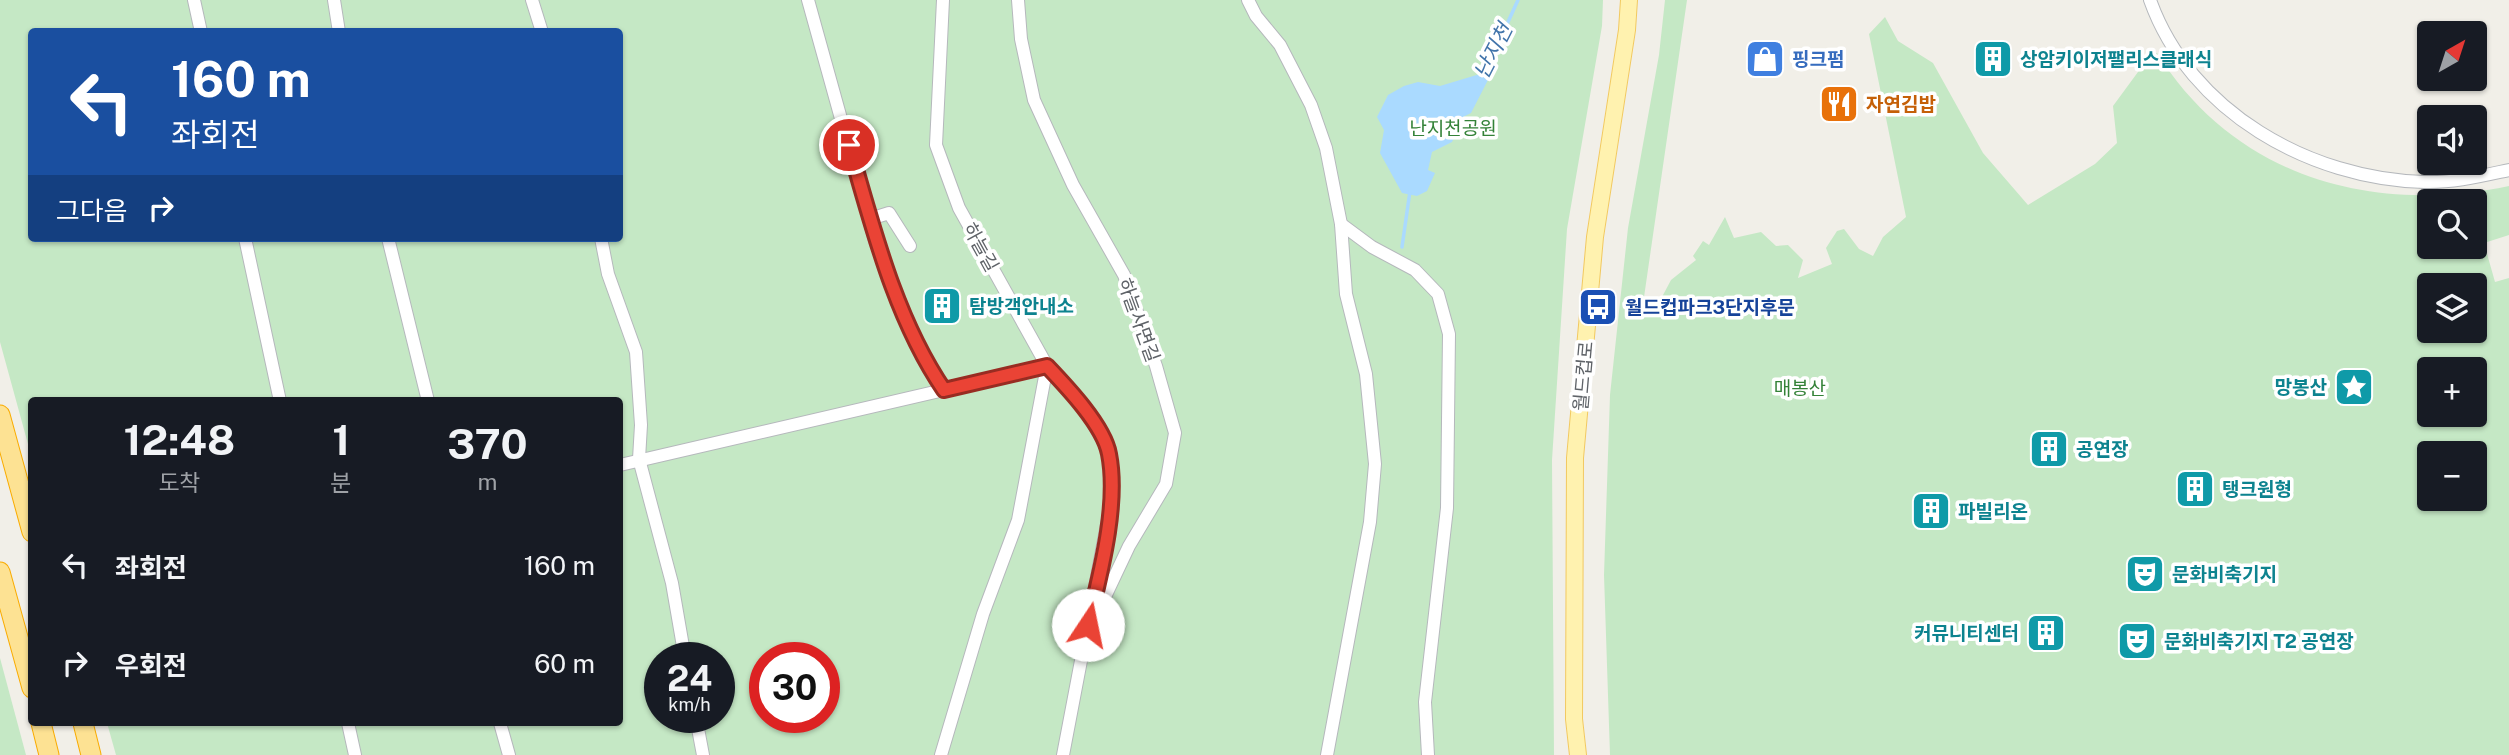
<!DOCTYPE html>
<html lang="ko">
<head>
<meta charset="utf-8">
<style>
	:root { --surface:#171b24; --page:#20242c; --text:#f1f3f6; --muted:#9ea1a6 }
	body { margin:0; font-family:"Public Sans","Noto Sans KR",sans-serif; background:var(--page); color:var(--text); height:100vh; display:flex; flex-direction:column; font-size:26px; white-space:nowrap }
	* { box-sizing:border-box; margin:0 }
	p { font-size:23px; color:var(--muted) }
	.icon { flex:none; width:38px; height:38px; fill:none; stroke:currentColor; stroke-width:2; stroke-linecap:round; stroke-linejoin:round }
	.map { position:relative; flex:1; overflow:hidden }
	.side { position:absolute; left:28px; top:397px; width:595px; height:329px; display:flex; flex-direction:column; background:var(--surface); border-radius:7px; box-shadow:0 2px 5px #0004 }
	.side>* { flex:none }
	.banner { position:absolute; left:28px; top:28px; width:595px; height:214px; border-radius:7px; box-shadow:0 2px 5px #0004; background:#1a4fa0; color:#fff; overflow:hidden }
	.needle { width:46px; rotate:39deg }
	.fabs { position:absolute; left:2417px; top:21px; display:grid; gap:14px }
	.fabs a { display:grid; place-items:center; width:70px; height:70px; border-radius:7px; background:var(--surface); box-shadow:0 2px 5px #0004; font-size:35px }
	.speed { position:absolute; left:644px; top:642px; display:flex; gap:14px; font-size:35px; font-weight:700; text-align:center }
	.speed>* { display:grid; place-content:center; width:91px; height:91px; border-radius:50%; background:var(--surface); box-shadow:0 2px 5px #0004; line-height:1 }
	.speed small { font-size:18px; font-weight:400 }
	.speed .limit { border:10px solid #d22; background:#fff; color:#111 }
	.pin { position:absolute; display:grid; place-items:center; width:60px; height:60px; color:#fff; margin:-30px; border:4px solid #fff; border-radius:50%; box-shadow:0 2px 7px #0007 }
	.me { position:absolute; width:77px; margin:-38px; rotate:11deg; stroke-linejoin:round; filter:drop-shadow(0 0 5px #0008) }
	.turn { display:flex; align-items:center; gap:24px; height:147px; padding:0 28px; font-size:32px }
	.turn .icon { width:91px; height:91px; stroke-width:2.5 }
	.turn b { display:block; font-size:49px; line-height:60px }
	.then { display:flex; align-items:center; height:66px; padding:0 28px; background:#0003; gap:14px; font-size:26px }
	.eta { display:flex; justify-content:space-evenly; align-items:center; height:119px; text-align:center }
	.eta b { font-size:42px; font-weight:700; line-height:49px }
	ul { padding:0; list-style:none }
	li { display:flex; align-items:center; gap:21px; height:98px; padding:0 28px }
	li div { flex:1 }
	li b { display:block; font-size:26px }
	li em { font-style:normal }
	.map>svg:first-child { display:block }
	.green { fill:#c5e8c5; fill-rule:evenodd }
	.water { fill:#aadaff }
	.lines { fill:none; stroke-linecap:round; stroke-linejoin:round }
	.stream { stroke:#aadaff; stroke-width:3.5 }
	.minor-casing { stroke:#b5b8bc; stroke-width:14 }
	.major-casing { stroke:#f2c960; stroke-width:18 }
	.highway-casing { stroke:#f9ab00; stroke-width:21 }
	.minor { stroke:#fff; stroke-width:12 }
	.major { stroke:#fff2af; stroke-width:16 }
	.highway { stroke:#fde293; stroke-width:19 }
	.route-casing { stroke:#982c22; stroke-width:18 }
	.route { stroke:#ea4335; stroke-width:12 }
	.labels { text-anchor:middle; dominant-baseline:central; stroke-width:7; stroke-linejoin:round; paint-order:stroke }
	.shop-label { font-size:19px; font-weight:bold; fill:#366cbe; stroke:#fff; text-anchor:start }
	.culture-label { font-size:19px; font-weight:bold; fill:#0d838f; stroke:#fff; text-anchor:start }
	.food-label { font-size:19px; font-weight:bold; fill:#c56008; stroke:#fff; text-anchor:start }
	.park-label { font-size:19px; fill:#348238; stroke:#fff }
	.street-label { font-size:19px; fill:#5f6368; stroke:#fff }
	.transit-label { font-size:19px; font-weight:bold; fill:#164399; stroke:#fff; text-anchor:start }
	.water-label { font-size:21px; font-style:italic; fill:#4174aa; stroke:#fff }
</style>
</head>
<body>
<div class="map">
<svg width="2509" height="755" viewBox="0 0 2509 755">
	<rect width="100%" height="100%" fill="#f1efe8"/>
	<g class="green">
		<path d="M 0,0 L 1603,0 L 1602,26 L 1567,229 L 1552,460 L 1554,755 L 116,755 L 107,723 L 620,723 L 620,401 L 32,401 L 31,455 L 0,342 ZM 32,32 L 620,32 L 620,238 L 32,238 ZM 660,658 L 719,658 L 719,718 L 660,718 ZM 765,658 L 824,658 L 824,718 L 765,718 Z"/>
		<path d="M 1665,0 L 1687,0 L 1642,311 L 1654,312 L 1671,280 L 1696,260 L 1693,256 L 1703,241 L 1709,245 L 1725,217 L 1734,238 L 1761,232 L 1776,246 L 1788,245 L 1803,260 L 1798,278 L 1832,264 L 1826,248 L 1837,231 L 1844,229 L 1859,249 L 1873,256 L 1883,237 L 1906,217 L 1869,34 L 1885,17 L 1898,41 L 1933,63 L 1983,153 L 2028,205 L 2095,164 L 2117,143 L 2113,106 L 2149,57 L 2157,53 C 2235,177 2371,215 2509,186 L 2509,235 L 2484,243 L 2495,282 L 2509,278 L 2509,755 L 1610,755 L 1604,575 L 1610,395 L 1628,228 L 1659,55 ZM 2429,201 L 2474,201 L 2474,247 L 2429,247 ZM 2429,285 L 2474,285 L 2474,331 L 2429,331 ZM 2474,369 L 2474,415 L 2429,415 L 2429,369 ZM 2429,453 L 2474,453 L 2474,499 L 2429,499 Z"/>
		<polygon points="0,658 26,755 0,755"/>
	</g>
	<polygon class="water" points="1480,74 1488,80 1471,113 1463,117 1452,142 1432,152 1428,170 1435,173 1427,191 1417,196 1402,193 1380,153 1384,130 1377,117 1388,95 1404,86 1418,82 1440,86"/>
	<g class="lines">
		<g class="stream">
			<polyline points="1482,79 1518,0"/>
			<polyline points="1402,247 1410,191"/>
		</g>
		<g class="minor-casing">
			<g id="minor">
				<polyline points="194,0 201,32"/>
				<polyline points="334,0 339,32"/>
				<polyline points="532,0 542,32"/>
				<polyline points="808,0 875,241 923,359 944,390"/>
				<polyline points="943,0 936,145 959,208 1047,366 1080,401 1109,451 1112,498 1063,755"/>
				<polyline points="1018,0 1021,39 1034,100 1073,185 1124,275 1156,366 1175,433 1166,484 1129,546 1095,618"/>
				<polyline points="1248,0 1256,16 1280,45 1311,105 1326,148 1341,224 1346,294 1366,374 1375,464 1370,522 1327,755"/>
				<path d="M 2150,0 C 2190,112 2310,179 2424,182 C 2453,183 2481,176 2509,170"/>
				<polyline points="870,219 889,213 910,246"/>
				<polyline points="1341,224 1372,247 1415,270 1438,294 1449,334 1447,508 1425,702 1428,755"/>
				<polyline points="245,238 280,401"/>
				<polyline points="388,238 428,401"/>
				<polyline points="601,238 608,274 636,352 641,425 639,459 672,583 685,658"/>
				<polyline points="620,465 1047,366 1018,520 983,614 941,755"/>
				<polyline points="696,718 703,755"/>
				<polyline points="348,723 355,755"/>
				<polyline points="500,723 509,755"/>
			</g>
		</g>
		<g class="major-casing">
			<polyline id="major" points="1578,755 1574,719 1575,458 1595,237 1627,30 1629,0"/>
		</g>
		<g class="highway-casing">
			<g id="highway">
				<polyline points="0,415 32,532"/>
				<polyline points="0,572 32,688"/>
				<polyline points="41,723 49,755"/>
				<polyline points="83,723 91,755"/>
			</g>
		</g>
		<use href="#minor" class="minor"/>
		<use href="#major" class="major"/>
		<use href="#highway" class="highway"/>
	</g>
	<g class="lines">
		<g class="route-casing">
			<path id="route" d="M 849,145 C 873,228 895,318 944,390 L 1047,366 C 1067,387 1104,426 1109,454 C 1119,505 1100,575 1088,625"/>
		</g>
		<use href="#route" class="route"/>
	</g>
	<defs>
		<g id="shop-square" transform="scale(2.0125)"><rect x="-9" y="-9" width="18" height="18" rx="4" fill="#3f7fe0" stroke="#fff"/><path d="M-5-2.5h2.3a2.7 3.5 0 0 1 5.4 0H5L5.5 6h-11ZM-1.5-2.5h3a1.5 2.3 0 0 0-3 0Z" fill="#fff"/></g>
		<g id="building-square" transform="scale(2.0125)"><rect x="-9" y="-9" width="18" height="18" rx="4" fill="#0f9aa8" stroke="#fff"/><path d="M-4-6H4V6H1V3H-1V6H-4ZM-2.5-4.3h1.7v1.8h-1.7ZM.8-4.3h1.7v1.8H.8ZM-2.5-1h1.7V.8h-1.7ZM.8-1h1.7V.8H.8Z" fill="#fff"/></g>
		<g id="restaurant-square" transform="scale(2.0125)"><rect x="-9" y="-9" width="18" height="18" rx="4" fill="#e8710a" stroke="#fff"/><path d="M-5-6h1v4h1v-4h1v4h1v-4h1v5L-1.5 .5V6h-2V.5L-5-1ZM5-6V6H3V1.5H1.5Q1.5-4 5-6Z" fill="#fff"/></g>
		<g id="bus-square" transform="scale(2.0125)"><rect x="-9" y="-9" width="18" height="18" rx="4" fill="#1a4fb4" stroke="#fff"/><path d="M-5-6H5V4H4V6H2V4H-2V6H-4V4H-5ZM-3.5-4V0h7V-4ZM-3.5 1.2v1.5H-2V1.2ZM2 1.2v1.5H3.5V1.2Z" fill="#fff"/></g>
		<g id="sight-square" transform="scale(2.0125)"><rect x="-9" y="-9" width="18" height="18" rx="4" fill="#0f9aa8" stroke="#fff"/><path d="M0-6L1.8-2.2L6-1.7L2.9 1.2L3.7 5.4L0 3.3L-3.7 5.4L-2.9 1.2L-6-1.7L-1.8-2.2Z" fill="#fff"/></g>
		<g id="theatre-square" transform="scale(2.0125)"><rect x="-9" y="-9" width="18" height="18" rx="4" fill="#0f9aa8" stroke="#fff"/><path d="M-5-5.5Q0-4 5-5.5V0Q5 5 0 6Q-5 5-5 0ZM-3.3-2.5H-1v1.5H-3.3ZM1-2.5H3.3v1.5H1ZM-2.8 1Q0 5.5 2.8 1Z" fill="#fff"/></g>
	</defs>
	<g fill-rule="evenodd">
		<use href="#shop-square" x="1765" y="59"/>
		<use href="#building-square" x="1993" y="59"/>
		<use href="#restaurant-square" x="1839" y="104"/>
		<use href="#building-square" x="942" y="306"/>
		<use href="#bus-square" x="1598" y="307"/>
		<use href="#sight-square" x="2354" y="387"/>
		<use href="#building-square" x="2049" y="449"/>
		<use href="#building-square" x="2195" y="489"/>
		<use href="#building-square" x="1931" y="511"/>
		<use href="#theatre-square" x="2145" y="574"/>
		<use href="#building-square" x="2046" y="633"/>
		<use href="#theatre-square" x="2137" y="641"/>
	</g>
	<g class="labels">
		<g class="shop-label">
			<text x="1792" y="59">핑크펌</text>
		</g>
		<g class="culture-label">
			<text x="2020" y="59">상암키이저팰리스클래식</text>
			<text x="969" y="306">탐방객안내소</text>
			<text x="2327" y="387" text-anchor="end">망봉산</text>
			<text x="2076" y="449">공연장</text>
			<text x="2222" y="489">탱크원형</text>
			<text x="1958" y="511">파빌리온</text>
			<text x="2172" y="574">문화비축기지</text>
			<text x="2019" y="633" text-anchor="end">커뮤니티센터</text>
			<text x="2164" y="641">문화비축기지 T2 공연장</text>
		</g>
		<g class="food-label">
			<text x="1866" y="104">자연김밥</text>
		</g>
		<g class="park-label">
			<text x="1453" y="128">난지천공원</text>
			<text x="1800" y="388">매봉산</text>
		</g>
		<g class="street-label">
			<text transform="translate(981 247) rotate(61)">하늘길</text>
			<text transform="translate(1139 320) rotate(70)">하늘사면길</text>
			<text transform="translate(1583 376) rotate(-85)">월드컵로</text>
		</g>
		<g class="transit-label">
			<text x="1625" y="307">월드컵파크3단지후문</text>
		</g>
		<g class="water-label">
			<text transform="translate(1493 51) rotate(-63)">난지천</text>
		</g>
	</g>
</svg>
<div class="fabs">
<a><svg class="needle" viewBox="-14 -14 28 28"><path d="M0-13l5 13h-10z" fill="#e53935"/><path d="M0 13l5-13h-10z" fill="#9ea1a6"/></svg></a>
<a><svg class="icon" aria-label="sound" viewBox="0 0 24 24"><path d="M4 9h4l5-4v14l-5-4H4zM17 9q2 3 0 6"/></svg></a>
<a><svg class="icon" aria-label="search" viewBox="0 0 24 24"><circle cx="10" cy="10" r="6"/><path d="M15 15l6 6"/></svg></a>
<a><svg class="icon" aria-label="layers" viewBox="0 0 24 24"><path d="M12 4l9 5-9 5-9-5zM3 14l9 5 9-5"/></svg></a>
<a>+</a>
<a>−</a>
</div>
<div class="speed"><div>24<small>km/h</small></div><div class="limit">30</div></div>
<div class="pin" style="left:849px;top:145px;background:#d93025"><svg class="icon" aria-label="arrive" viewBox="0 0 24 24"><path d="M6 21V4h12l-3 4 3 4H6"/></svg></div>
<svg class="me" style="left:1088px;top:625px" viewBox="-20 -20 40 40"><circle r="19" fill="#fff"/><path d="M0-13L10 11 0 6-10 11z" fill="#ea4335"/></svg>
<div class="banner">
<div class="turn"><svg class="icon" aria-label="left" viewBox="0 0 24 24"><path d="M17 20v-9H6M10 6l-5 5 5 5"/></svg><div><b>160 m</b>좌회전</div></div>
<div class="then">그다음<svg class="icon" aria-label="right" viewBox="0 0 24 24"><path d="M7 20v-9h11M14 6l5 5-5 5"/></svg></div>
</div>
<section class="side">
<div class="eta">
<div><b>12:48</b><p>도착</p></div>
<div><b>1</b><p>분</p></div>
<div><b>370</b><p>m</p></div>
</div>
<ul>
<li><svg class="icon" aria-label="left" viewBox="0 0 24 24"><path d="M17 20v-9H6M10 6l-5 5 5 5"/></svg><div><b>좌회전</b></div><em>160 m</em></li>
<li><svg class="icon" aria-label="right" viewBox="0 0 24 24"><path d="M7 20v-9h11M14 6l5 5-5 5"/></svg><div><b>우회전</b></div><em>60 m</em></li>
</ul>
</section>
</div>
</body>
</html>
